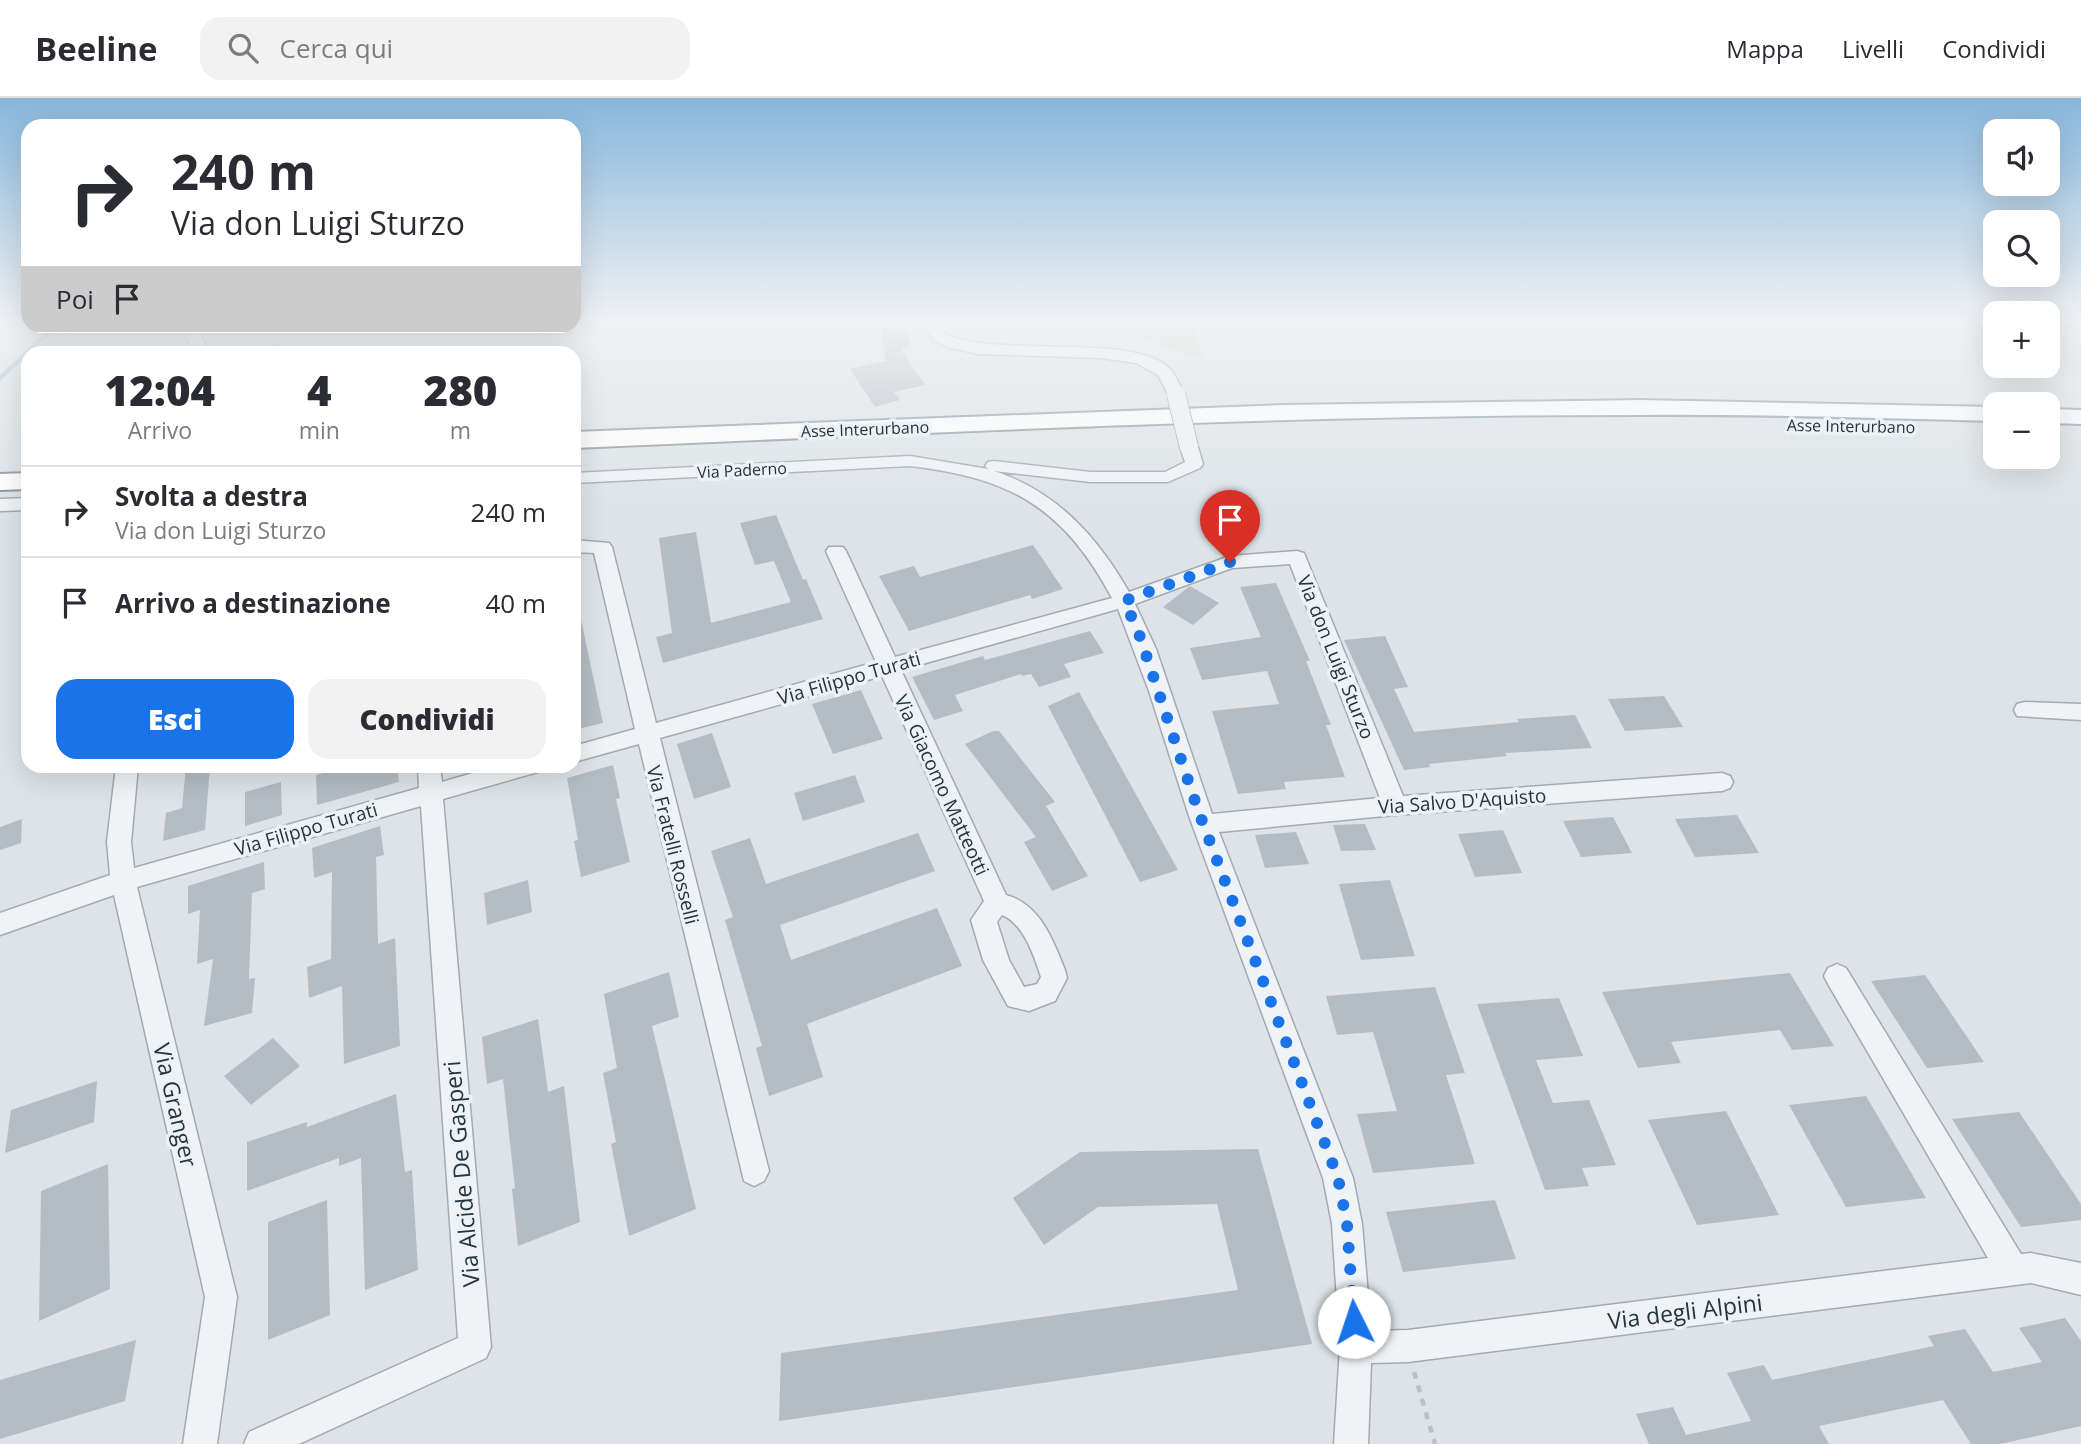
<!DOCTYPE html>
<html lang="it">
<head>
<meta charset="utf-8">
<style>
	:root { --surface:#fff; --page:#f2f2f3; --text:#2b2b33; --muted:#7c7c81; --line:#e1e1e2; --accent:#1a73e8 }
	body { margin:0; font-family:"Open Sans",sans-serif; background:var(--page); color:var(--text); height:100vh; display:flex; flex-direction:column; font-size:26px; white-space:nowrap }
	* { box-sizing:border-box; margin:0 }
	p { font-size:23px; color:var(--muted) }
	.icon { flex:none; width:38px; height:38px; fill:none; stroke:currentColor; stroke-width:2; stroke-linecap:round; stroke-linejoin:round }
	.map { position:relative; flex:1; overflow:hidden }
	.sheet { position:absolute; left:21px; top:248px; width:560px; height:427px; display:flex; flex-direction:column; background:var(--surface); border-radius:21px; box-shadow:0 7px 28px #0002 }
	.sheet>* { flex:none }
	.guide { position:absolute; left:21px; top:21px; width:560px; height:214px; border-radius:21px; box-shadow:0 7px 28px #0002; background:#fff; color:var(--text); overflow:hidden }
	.buttons { position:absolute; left:1983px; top:21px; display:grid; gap:14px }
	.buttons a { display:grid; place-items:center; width:77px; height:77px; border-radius:14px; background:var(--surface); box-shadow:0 7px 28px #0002; font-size:35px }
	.pin { position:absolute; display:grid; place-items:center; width:60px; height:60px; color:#fff; margin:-72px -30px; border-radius:50% 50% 50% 0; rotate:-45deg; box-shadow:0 0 7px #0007 }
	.pin .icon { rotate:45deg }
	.me { position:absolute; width:77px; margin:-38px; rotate:356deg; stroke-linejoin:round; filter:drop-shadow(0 0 5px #0008) }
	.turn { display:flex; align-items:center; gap:24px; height:147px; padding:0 35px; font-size:32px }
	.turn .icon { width:91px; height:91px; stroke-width:2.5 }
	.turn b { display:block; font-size:49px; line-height:60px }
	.then { display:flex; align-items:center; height:66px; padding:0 35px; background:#0003; gap:14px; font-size:26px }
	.eta { display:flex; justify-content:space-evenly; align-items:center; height:119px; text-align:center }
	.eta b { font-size:42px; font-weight:800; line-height:49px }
	.primary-button { display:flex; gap:14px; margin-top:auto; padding:14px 35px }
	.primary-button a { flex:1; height:80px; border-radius:21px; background:var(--accent); color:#fff; font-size:28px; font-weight:800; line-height:80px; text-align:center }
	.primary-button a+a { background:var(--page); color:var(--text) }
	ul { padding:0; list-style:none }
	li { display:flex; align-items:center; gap:21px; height:91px; padding:0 35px; border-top:2px solid var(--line) }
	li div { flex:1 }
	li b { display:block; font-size:26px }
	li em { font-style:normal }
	header { display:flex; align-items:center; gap:42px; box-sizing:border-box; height:98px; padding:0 35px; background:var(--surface); border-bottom:2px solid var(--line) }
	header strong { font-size:33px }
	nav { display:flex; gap:38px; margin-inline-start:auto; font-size:24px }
	.search { width:490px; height:63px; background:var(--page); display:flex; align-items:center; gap:18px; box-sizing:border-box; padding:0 24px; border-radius:21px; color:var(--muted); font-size:26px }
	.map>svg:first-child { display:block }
	.green { fill:#c7d1be }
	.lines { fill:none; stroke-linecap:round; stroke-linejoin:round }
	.stream { stroke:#97b9c8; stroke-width:4.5 }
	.building { fill:#b4bdc4 }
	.minor-casing { stroke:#a2abb1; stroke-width:3 }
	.highway-casing { stroke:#84949e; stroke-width:4 }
	.path-far1 { stroke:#bbc1c5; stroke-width:2.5; stroke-dasharray:4.5 4.5; stroke-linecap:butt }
	.path { stroke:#bbc1c5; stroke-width:4.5; stroke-dasharray:7 7; stroke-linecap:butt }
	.minor { fill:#f0f3f5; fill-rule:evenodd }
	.highway { fill:#fff; fill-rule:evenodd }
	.minor-bridge-casing { stroke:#a2abb1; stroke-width:20; stroke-linecap:butt }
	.minor-bridge { stroke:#f0f3f5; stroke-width:18 }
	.route { stroke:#1a73e8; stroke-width:12; stroke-dasharray:0 21.6 }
	.labels { text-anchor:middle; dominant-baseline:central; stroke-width:7; stroke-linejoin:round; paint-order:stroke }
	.far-street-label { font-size:16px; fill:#26343e; stroke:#ecf2f5 }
	.street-label { font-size:19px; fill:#26343e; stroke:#ecf2f5 }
	.near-street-label { font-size:23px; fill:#26343e; stroke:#ecf2f5 }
</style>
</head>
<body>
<header>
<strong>Beeline</strong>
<div class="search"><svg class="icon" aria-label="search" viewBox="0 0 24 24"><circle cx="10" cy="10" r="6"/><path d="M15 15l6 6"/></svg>Cerca qui</div>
<nav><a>Mappa</a><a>Livelli</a><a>Condividi</a></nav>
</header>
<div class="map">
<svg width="2081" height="1346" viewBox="0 0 2081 1346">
	<rect width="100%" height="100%" fill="#dde3e7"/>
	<polygon class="green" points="986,223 1995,223 1995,228 1193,226 1202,261 1138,239 988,232"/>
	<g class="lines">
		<polyline class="stream" points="0,280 55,228"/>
	</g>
	<g class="building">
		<polygon points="880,223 883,223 889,232 907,231 910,249 900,250 925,287 894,294 900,302 875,309 850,271 886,263"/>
		<polygon points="776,417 803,482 806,481 823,521 663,565 656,539 672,535 659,440 696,434 711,525 791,504 774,463 755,467 740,425"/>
		<polygon points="1033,447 1063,491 1032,501 1030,497 909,533 879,478 914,468 920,479"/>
		<polygon points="1276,485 1310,563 1306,563 1331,627 1326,627 1345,679 1284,684 1286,691 1238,696 1212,613 1279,606 1267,573 1202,582 1190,550 1261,539 1240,489"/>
		<polygon points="1190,488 1219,505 1193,527 1163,509"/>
		<polygon points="574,522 581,522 603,625 574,632"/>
		<polygon points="1090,533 1104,555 1064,566 1071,579 1039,589 1031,576 1022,578 1021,576 955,597 963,613 934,622 912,579 983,558 985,562"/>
		<polygon points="1385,538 1408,589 1394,591 1414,634 1519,624 1517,621 1575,617 1592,650 1505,655 1507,658 1429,666 1430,669 1404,672 1344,542"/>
		<polygon points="861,592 883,641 833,656 812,606"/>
		<polygon points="1079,594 1178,772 1140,784 1048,608"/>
		<polygon points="1664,598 1683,629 1625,633 1608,601"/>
		<polygon points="993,633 999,633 1055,704 1046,708 1088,778 1052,793 1024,744 1036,739 965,646"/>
		<polygon points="712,635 731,689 694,701 677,646"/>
		<polygon points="613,667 620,700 616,701 630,764 581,779 574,743 578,742 567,680"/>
		<polygon points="186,668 210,668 205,732 163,743 166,715 182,710"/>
		<polygon points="347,668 397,668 399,684 317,707 316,677"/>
		<polygon points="855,677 865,704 803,723 794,695"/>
		<polygon points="281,684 282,717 245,728 245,694"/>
		<polygon points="1737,717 1759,755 1695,759 1675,721"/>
		<polygon points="1613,719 1632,755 1581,759 1563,723"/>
		<polygon points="22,721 21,745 0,752 0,729"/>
		<polygon points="1365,726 1376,752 1341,753 1333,727"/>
		<polygon points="380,728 384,757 376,759 378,846 395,840 400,948 344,966 342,888 309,900 307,869 331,861 332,774 314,780 312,750"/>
		<polygon points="1503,732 1522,775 1475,779 1458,736"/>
		<polygon points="1296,734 1309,766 1265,770 1255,737"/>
		<polygon points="918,735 935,773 780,827 791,862 937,810 962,868 807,926 823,979 769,998 756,950 762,948 725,822 733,819 711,753 750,740 766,786"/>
		<polygon points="264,764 265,791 252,795 249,881 255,880 252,915 204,928 213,861 197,866 200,812 188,816 188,788"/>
		<polygon points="528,782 532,814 487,827 484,795"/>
		<polygon points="1390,782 1415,858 1361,862 1339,786"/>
		<polygon points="669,874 679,919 652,928 696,1111 629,1138 611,1046 616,1044 603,975 617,970 604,896"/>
		<polygon points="1790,875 1834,948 1792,952 1780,932 1671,944 1681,965 1638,970 1602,894"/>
		<polygon points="1925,877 1984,964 1927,970 1871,883"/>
		<polygon points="1435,889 1465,975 1446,977 1475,1066 1373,1075 1357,1016 1397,1013 1373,934 1337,937 1326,898"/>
		<polygon points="1559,900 1583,958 1536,962 1553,1005 1589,1002 1616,1067 1582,1070 1589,1088 1545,1092 1477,906"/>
		<polygon points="538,921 548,994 564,988 580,1124 518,1148 512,1091 515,1090 503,981 487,986 482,939"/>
		<polygon points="273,940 300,968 251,1007 224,978"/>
		<polygon points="97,983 94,1024 5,1055 11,1012"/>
		<polygon points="396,996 405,1074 412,1072 418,1172 365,1192 361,1060 339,1068 339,1060 247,1093 247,1044 307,1024 307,1029"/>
		<polygon points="1866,998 1926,1100 1846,1109 1789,1007"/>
		<polygon points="1726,1013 1779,1117 1697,1127 1648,1022"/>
		<polygon points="2019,1014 2081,1106 2081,1122 2021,1129 1952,1021"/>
		<polygon points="1258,1051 1312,1246 779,1323 781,1255 1238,1192 1217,1106 1098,1109 1044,1147 1013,1100 1080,1054"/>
		<polygon points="108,1066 110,1191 39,1223 41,1093"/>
		<polygon points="327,1102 330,1217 268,1242 268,1124"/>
		<polygon points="1495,1102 1516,1161 1403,1174 1386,1114"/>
		<polygon points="2065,1220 2081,1243 2081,1328 2000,1346 1971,1346 1943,1302 1819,1328 1829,1346 1649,1346 1636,1316 1673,1309 1686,1337 1751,1323 1727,1275 1764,1267 1772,1282 1934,1248 1928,1238 1965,1231 1993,1274 2042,1264 2019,1230"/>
		<polygon points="136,1242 125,1303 0,1341 0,1282"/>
	</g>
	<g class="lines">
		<g class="minor-casing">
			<g id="minor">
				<path d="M 922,223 L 937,223 L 945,236 C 998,261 1137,233 1171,272 C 1177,279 1180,289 1184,296 L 1176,301 L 1170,300 L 1158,277 L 1136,265 L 1101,260 L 978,256 L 948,249 L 933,242 Z"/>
				<polygon points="181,228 196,228 211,256 195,256"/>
				<path d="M 1189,344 L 1198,349 L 1203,366 L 1200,370 L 1168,384 L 1090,384 L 994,373 C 1056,393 1097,438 1129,494 L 1230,458 L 1297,453 L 1304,455 L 1403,698 L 1722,675 L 1730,678 L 1733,684 L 1730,690 L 1722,693 L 1395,717 L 1219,734 L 1353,1080 L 1362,1126 L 1371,1233 L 1408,1232 L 1988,1160 L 1828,886 L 1824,878 L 1828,870 L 1837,866 L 1846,870 L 2021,1156 L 2031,1155 L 2081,1165 L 2081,1197 L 2031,1185 L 1408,1264 L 1371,1265 L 1368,1346 L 1334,1346 L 1340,1249 L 1332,1126 L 1323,1080 L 1189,718 L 1149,593 L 1118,511 L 901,572 L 1006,797 C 1040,806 1053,842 1065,872 L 1067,880 L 1055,903 L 1029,913 L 1008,908 L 983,862 L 971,822 L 984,803 L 882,578 L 660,640 L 769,1073 L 764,1083 L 754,1088 L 744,1083 L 639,646 L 574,664 L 574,648 L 635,631 L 594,455 L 574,454 L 574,442 L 609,445 L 612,449 L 656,625 L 876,564 L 826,453 L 829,449 L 843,449 L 846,453 L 895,559 L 1112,500 C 1063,409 1011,380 910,368 L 574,385 L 574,375 L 910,358 L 988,371 L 985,368 L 988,364 L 994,363 L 1090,374 L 1165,374 L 1185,364 L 1180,349 ZM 1290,466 L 1380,700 L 1212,716 L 1156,551 L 1135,506 L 1232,470 ZM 1002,817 C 1024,826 1034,858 1041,879 L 1037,886 L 1024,889 L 1009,862 L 997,824 Z"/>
				<polygon points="28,400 28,412 0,413 0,401"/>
				<polygon points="2025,604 2081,606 2081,622 2017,618 2014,612 2017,606"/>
				<polygon points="116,668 138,668 131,744 134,770 419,690 418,668 440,668 442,684 497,668 541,668 538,674 443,701 491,1249 486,1260 299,1346 244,1346 249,1334 458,1240 421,708 137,789 237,1199 217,1346 183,1346 205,1199 114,797 0,837 0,815 110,777 107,744"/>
			</g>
		</g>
		<g class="highway-casing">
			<g id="highway">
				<path d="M 1640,302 L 1995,309 L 1995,323 C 1876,320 1757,316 1638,317 C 1283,317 928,335 574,350 L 574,334 L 1284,307 Z"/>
				<polygon points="2048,311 2081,312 2081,326 2048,325"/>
				<polygon points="28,375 28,391 0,392 0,376"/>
			</g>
		</g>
		<polyline class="path-far1" points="241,228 248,236 293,256"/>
		<polyline class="path" points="1414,1274 1435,1346"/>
		<use href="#minor" class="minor"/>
		<use href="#highway" class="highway"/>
		<g class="minor-bridge-casing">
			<polyline id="minor-bridge" points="1176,296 1189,349"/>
		</g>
		<use href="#minor-bridge" class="minor-bridge"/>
	</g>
	<linearGradient id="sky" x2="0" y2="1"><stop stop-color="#87b6db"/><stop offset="0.54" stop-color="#f0f2f4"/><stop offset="1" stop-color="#f0f2f4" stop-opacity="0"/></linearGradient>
	<rect width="2081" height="412" fill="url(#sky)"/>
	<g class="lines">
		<polyline class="route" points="1230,464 1124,503 1138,533 1199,715 1338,1080 1347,1126 1354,1224"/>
	</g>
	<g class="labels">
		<g class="far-street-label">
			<text transform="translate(1851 328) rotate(1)">Asse Interurbano</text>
			<text transform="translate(865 331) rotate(-2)">Asse Interurbano</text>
			<text transform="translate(742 372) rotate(-3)">Via Paderno</text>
		</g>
		<g class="street-label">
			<text transform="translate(1336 559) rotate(68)">Via don Luigi Sturzo</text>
			<text transform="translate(849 580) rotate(-16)">Via Filippo Turati</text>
			<text transform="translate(942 687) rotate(65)">Via Giacomo Matteotti</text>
			<text transform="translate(1462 703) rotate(-4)">Via Salvo D'Aquisto</text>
			<text transform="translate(306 731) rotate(-16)">Via Filippo Turati</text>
			<text transform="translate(673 747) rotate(76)">Via Fratelli Rosselli</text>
		</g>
		<g class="near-street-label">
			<text transform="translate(176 1007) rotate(77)">Via Granger</text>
			<text transform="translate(461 1076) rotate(-95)">Via Alcide De Gasperi</text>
			<text transform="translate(1685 1213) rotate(-7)">Via degli Alpini</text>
		</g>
	</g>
</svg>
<div class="buttons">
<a><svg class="icon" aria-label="sound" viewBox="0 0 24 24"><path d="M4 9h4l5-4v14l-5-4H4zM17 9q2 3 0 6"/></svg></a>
<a><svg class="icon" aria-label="search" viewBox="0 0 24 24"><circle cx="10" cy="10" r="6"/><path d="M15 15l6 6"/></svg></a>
<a>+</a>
<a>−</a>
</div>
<div class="pin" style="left:1230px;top:464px;background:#d93025"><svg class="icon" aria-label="arrive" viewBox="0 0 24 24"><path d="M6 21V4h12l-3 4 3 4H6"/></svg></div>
<svg class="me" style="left:1354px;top:1224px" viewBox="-20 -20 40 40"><circle r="19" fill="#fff"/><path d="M0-13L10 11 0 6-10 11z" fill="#1a73e8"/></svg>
<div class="guide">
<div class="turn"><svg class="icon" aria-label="right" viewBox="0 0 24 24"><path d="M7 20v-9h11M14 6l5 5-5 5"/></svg><div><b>240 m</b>Via don Luigi Sturzo</div></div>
<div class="then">Poi<svg class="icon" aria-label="arrive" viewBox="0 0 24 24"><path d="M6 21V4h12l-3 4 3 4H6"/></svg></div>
</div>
<section class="sheet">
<div class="eta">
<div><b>12:04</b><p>Arrivo</p></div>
<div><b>4</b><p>min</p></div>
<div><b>280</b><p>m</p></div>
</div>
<ul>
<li><svg class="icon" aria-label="right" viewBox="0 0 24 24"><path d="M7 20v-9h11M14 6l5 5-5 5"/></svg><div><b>Svolta a destra</b><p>Via don Luigi Sturzo</p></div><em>240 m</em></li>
<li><svg class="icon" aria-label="arrive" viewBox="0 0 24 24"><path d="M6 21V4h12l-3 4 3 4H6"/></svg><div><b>Arrivo a destinazione</b></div><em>40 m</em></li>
</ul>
<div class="primary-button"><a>Esci</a><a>Condividi</a></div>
</section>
</div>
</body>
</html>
